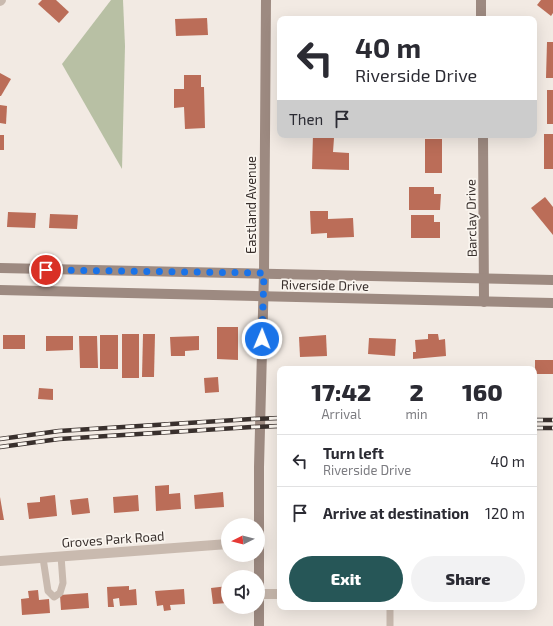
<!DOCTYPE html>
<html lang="en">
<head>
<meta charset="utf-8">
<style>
	:root { --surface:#fff; --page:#f2f2f3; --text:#2b2b33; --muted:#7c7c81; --line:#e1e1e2; --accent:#265657 }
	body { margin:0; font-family:"Exo 2",sans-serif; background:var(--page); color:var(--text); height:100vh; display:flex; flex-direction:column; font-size:15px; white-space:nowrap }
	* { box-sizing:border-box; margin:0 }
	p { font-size:13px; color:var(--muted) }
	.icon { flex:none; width:22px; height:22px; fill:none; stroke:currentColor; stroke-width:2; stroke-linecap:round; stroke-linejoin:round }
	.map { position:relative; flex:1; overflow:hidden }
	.sheet { position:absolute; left:277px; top:366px; width:260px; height:244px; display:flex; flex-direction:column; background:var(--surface); border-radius:8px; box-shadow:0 4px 16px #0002 }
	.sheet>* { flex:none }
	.hud { position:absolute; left:277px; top:16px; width:260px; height:122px; border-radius:8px; box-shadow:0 4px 16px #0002; background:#fff; color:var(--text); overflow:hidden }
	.needle { width:26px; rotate:264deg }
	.buttons { position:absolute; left:221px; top:518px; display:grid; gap:8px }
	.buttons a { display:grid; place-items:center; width:44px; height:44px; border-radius:50%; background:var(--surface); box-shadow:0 4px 16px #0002; font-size:20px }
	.pin { position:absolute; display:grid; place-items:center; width:34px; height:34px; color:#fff; margin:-17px; border:2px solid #fff; border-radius:50%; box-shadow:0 1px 4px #0007 }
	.me { position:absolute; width:44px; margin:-22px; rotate:1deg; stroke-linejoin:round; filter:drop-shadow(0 0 3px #0008) }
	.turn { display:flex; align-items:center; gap:14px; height:84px; padding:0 12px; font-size:18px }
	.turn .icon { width:52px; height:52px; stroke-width:2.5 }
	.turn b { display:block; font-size:28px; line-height:34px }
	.then { display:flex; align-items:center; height:38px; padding:0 12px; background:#0003; gap:8px; font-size:15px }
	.eta { display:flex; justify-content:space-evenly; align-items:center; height:68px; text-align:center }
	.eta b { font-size:24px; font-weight:800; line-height:28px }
	.action { display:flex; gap:8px; margin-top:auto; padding:8px 12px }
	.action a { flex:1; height:46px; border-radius:24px; background:var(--accent); color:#fff; font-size:16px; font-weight:800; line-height:46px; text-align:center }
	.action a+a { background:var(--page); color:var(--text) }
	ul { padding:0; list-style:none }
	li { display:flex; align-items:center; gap:12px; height:52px; padding:0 12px; border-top:1px solid var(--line) }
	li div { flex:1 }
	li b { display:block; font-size:15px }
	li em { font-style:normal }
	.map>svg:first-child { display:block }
	.green { fill:#b8c0a4 }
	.building { fill:#bb6d58 }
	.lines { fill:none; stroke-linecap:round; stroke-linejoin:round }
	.lane { stroke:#c9baaf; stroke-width:7 }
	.street { stroke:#c9baaf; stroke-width:10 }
	.secondary { stroke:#9d8a81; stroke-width:10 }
	.rail-casing { stroke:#39302d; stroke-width:4.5 }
	.rail { stroke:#faf5ef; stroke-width:3; stroke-dasharray:9; stroke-linecap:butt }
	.route { stroke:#1a73e8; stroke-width:7; stroke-dasharray:0 12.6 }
	.labels { text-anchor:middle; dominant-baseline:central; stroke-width:3.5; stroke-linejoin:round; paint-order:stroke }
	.street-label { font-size:13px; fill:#39302d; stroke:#faf5ef }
</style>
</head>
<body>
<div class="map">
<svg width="553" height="626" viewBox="0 0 553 626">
	<rect width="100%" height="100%" fill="#f2eae3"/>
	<polygon class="green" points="111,0 123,0 125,46 122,169 62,64"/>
	<g class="building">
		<polygon points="42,0 56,0 69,12 59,23 38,4"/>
		<polygon points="541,0 553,0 553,13 551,16 537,5"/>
		<polygon points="207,18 208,35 176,36 175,19"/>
		<polygon points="547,42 553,42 553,78 546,78"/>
		<polygon points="0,73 11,79 1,96 0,96"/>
		<polygon points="184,75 201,75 201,87 204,87 205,128 185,129 184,107 174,108 174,89 184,89"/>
		<rect x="547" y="90" width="6" height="34"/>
		<polygon points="0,105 7,106 6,124 0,123"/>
		<rect x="544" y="134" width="9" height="35"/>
		<rect x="0" y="135" width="4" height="15"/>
		<polygon points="313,135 330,135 330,138 334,138 333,152 349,153 349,170 312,169"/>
		<rect x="425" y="139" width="17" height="34"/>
		<polygon points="409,187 434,187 434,194 441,194 440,210 409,210"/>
		<polygon points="545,197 553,207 553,235 531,208"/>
		<polygon points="310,211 328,211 328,219 353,218 354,237 327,238 327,233 311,234"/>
		<polygon points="8,212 36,213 35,228 7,227"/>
		<polygon points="50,214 78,215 77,229 49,228"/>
		<polygon points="411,215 434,215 434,222 440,222 440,238 411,238"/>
		<polygon points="217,327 238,327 238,360 217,359"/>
		<rect x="122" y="334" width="17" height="44"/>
		<polygon points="143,334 155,334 154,377 142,377"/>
		<polygon points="428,334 438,334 439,340 445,339 446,356 413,359 413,352 416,352 415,340 428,339"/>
		<rect x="3" y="335" width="22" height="14"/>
		<rect x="100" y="335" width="18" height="34"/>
		<polygon points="326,335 327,356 300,357 299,337"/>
		<polygon points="46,336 73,336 73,350 46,351"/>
		<polygon points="79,336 97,336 98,368 80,368"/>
		<polygon points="199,336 199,350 185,351 185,356 171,356 170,337"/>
		<polygon points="369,338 396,339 395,356 368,354"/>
		<rect x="535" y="360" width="18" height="14"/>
		<polygon points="218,377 219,392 205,393 204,378"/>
		<polygon points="39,388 53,389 53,400 38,399"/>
		<polygon points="169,485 169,494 180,493 181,509 156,511 155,486"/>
		<polygon points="223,492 224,507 195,509 194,495"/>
		<polygon points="55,495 57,516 29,519 27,503 40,502 40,497"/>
		<polygon points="138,495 139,511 114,513 113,497"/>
		<polygon points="0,497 4,520 0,520"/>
		<polygon points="88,498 90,513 72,515 70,500"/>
		<polygon points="129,586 129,590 136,589 137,605 120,606 119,598 113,599 114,607 108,607 107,587"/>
		<polygon points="228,586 228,603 213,604 211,588"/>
		<polygon points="184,589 185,604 170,605 171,610 164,611 163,605 157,606 155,591"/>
		<polygon points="38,590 39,600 49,599 50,613 22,615 21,599 29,598 28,591"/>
		<polygon points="88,593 89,608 61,610 60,595"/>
	</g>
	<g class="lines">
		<g class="lane">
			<polyline points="43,558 48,591 54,597 60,593 63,583 61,556"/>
			<polyline points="390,607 390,626"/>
		</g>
		<g class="street">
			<polyline points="0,1 1,0"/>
			<polyline points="0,561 228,544"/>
			<polyline points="259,594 280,594"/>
		</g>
		<g class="secondary">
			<polyline points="481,0 481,19"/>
			<polyline points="483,135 484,302"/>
			<polyline points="0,268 553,280"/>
			<polyline points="0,290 553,303"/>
			<polyline points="259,626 259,467 264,273 266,0"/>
		</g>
		<g class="rail-casing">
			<g id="rail">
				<polyline points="534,420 553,420"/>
				<polyline points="534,428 553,428"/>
				<polyline points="0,439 59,431 252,419 280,418"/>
				<polyline points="0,447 59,439 252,427 280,426"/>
			</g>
		</g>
		<use href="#rail" class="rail"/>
	</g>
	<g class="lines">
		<polyline class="route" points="46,270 264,273 262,339"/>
	</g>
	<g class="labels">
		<g class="street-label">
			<text transform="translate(251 205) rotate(-90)">Eastland Avenue</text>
			<text transform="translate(471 218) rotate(-91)">Barclay Drive</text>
			<text transform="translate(325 285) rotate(1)">Riverside Drive</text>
			<text transform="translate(113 539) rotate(-4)">Groves Park Road</text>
		</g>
	</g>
</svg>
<div class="buttons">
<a><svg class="needle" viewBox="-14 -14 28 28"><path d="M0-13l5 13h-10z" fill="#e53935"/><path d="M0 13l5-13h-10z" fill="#7c7c81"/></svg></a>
<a><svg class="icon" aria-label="sound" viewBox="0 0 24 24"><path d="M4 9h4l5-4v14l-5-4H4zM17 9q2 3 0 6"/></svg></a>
</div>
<div class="pin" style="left:46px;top:270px;background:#d93025"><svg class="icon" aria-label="arrive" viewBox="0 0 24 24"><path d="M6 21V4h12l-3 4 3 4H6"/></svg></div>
<svg class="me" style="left:262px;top:339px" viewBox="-20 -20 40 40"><circle r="17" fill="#1a73e8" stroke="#fff" stroke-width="3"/><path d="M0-11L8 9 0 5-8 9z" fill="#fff"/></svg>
<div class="hud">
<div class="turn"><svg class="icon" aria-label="left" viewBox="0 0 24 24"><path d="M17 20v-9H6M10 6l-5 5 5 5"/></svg><div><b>40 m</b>Riverside Drive</div></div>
<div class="then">Then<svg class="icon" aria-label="arrive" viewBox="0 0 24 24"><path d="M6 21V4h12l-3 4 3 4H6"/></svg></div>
</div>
<section class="sheet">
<div class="eta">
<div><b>17:42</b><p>Arrival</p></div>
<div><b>2</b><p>min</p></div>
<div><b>160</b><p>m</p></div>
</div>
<ul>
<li><svg class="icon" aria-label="left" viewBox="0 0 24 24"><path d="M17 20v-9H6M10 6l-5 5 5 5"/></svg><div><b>Turn left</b><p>Riverside Drive</p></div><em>40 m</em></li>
<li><svg class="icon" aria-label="arrive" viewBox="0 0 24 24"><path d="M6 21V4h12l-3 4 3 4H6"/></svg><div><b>Arrive at destination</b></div><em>120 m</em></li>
</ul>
<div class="action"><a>Exit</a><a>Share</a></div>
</section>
</div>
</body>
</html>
